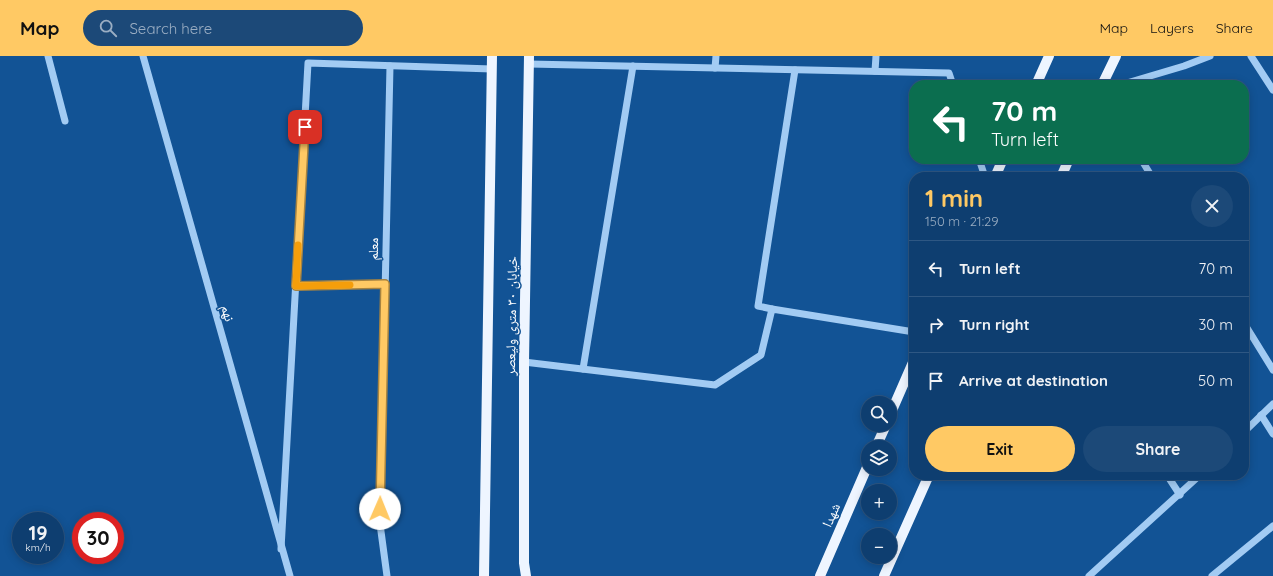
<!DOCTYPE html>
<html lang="en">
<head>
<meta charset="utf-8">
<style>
	:root { --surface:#0e3e70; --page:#1c4978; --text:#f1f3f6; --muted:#9baec3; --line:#2e5783; --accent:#ffc964 }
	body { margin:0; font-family:Quicksand,"Noto Naskh Arabic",sans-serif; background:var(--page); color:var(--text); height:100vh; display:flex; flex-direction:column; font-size:15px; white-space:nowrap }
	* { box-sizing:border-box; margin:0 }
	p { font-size:13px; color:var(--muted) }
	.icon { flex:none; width:22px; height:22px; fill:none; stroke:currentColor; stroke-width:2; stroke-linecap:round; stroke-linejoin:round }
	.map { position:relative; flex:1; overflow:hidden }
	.panel { position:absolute; left:909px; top:116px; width:340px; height:308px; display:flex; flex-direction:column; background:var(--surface); border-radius:16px; box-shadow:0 2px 10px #0003,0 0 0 1px var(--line) }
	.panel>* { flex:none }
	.banner { position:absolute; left:909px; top:24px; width:340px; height:84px; border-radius:16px; box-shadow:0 2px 10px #0003,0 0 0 1px var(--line); background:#0b6e4f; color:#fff; overflow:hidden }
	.tools { position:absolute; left:861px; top:340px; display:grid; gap:8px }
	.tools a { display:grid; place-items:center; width:36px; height:36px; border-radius:50%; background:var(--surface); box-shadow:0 2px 10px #0003,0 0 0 1px var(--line); font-size:20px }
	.speed { position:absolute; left:12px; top:456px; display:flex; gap:8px; font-size:20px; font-weight:700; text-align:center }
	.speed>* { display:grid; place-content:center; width:52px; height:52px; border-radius:50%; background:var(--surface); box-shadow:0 2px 10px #0003,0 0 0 1px var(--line); line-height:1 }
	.speed small { font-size:10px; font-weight:400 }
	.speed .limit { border:6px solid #d22; background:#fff; color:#111 }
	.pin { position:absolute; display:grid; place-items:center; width:34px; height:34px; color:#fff; margin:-17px; border-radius:8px; box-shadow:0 2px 6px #0006 }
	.me { position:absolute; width:44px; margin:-22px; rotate:1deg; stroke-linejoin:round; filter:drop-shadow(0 0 3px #0008) }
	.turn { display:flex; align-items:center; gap:14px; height:84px; padding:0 16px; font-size:18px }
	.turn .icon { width:52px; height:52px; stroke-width:2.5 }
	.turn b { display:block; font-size:28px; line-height:34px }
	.round { display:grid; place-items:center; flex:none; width:42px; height:42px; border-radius:21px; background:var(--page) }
	.headline { display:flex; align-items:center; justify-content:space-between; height:68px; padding:0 16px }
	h1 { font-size:24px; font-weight:700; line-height:30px; color:var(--accent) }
	.action { display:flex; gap:8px; margin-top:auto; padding:8px 16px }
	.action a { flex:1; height:46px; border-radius:24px; background:var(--accent); color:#111; font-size:16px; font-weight:700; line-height:46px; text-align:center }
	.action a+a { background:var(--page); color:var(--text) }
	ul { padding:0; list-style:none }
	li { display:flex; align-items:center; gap:12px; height:56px; padding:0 16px; border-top:1px solid var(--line) }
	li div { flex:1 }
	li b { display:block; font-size:15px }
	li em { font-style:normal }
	header { display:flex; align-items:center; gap:24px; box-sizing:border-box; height:56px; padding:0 20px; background:var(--accent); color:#111 }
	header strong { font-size:19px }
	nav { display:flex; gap:22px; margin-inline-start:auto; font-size:14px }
	.search { width:280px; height:36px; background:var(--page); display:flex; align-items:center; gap:10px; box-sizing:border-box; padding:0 14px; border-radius:22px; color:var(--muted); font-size:15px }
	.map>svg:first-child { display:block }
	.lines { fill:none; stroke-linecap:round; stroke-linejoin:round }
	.minor { stroke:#a2cbf3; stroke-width:7 }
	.major { stroke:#eef5ff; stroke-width:10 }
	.route-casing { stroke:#a68341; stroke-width:10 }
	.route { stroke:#ffc964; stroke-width:7 }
	.slow { stroke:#f59e0b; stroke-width:7 }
	.labels { text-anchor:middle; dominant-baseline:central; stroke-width:3; stroke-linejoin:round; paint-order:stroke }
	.street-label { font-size:14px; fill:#fff; stroke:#125395 }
</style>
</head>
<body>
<header>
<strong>Map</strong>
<div class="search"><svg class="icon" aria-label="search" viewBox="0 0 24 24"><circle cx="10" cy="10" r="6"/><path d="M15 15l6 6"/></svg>Search here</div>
<nav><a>Map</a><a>Layers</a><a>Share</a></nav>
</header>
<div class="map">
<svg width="1273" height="520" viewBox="0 0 1273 520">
	<rect width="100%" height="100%" fill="#125395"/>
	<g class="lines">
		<g class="minor">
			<polyline points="48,0 65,65"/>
			<polyline points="143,0 290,520"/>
			<polyline points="1251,0 1273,34"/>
			<polyline points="529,8 949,17 953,29"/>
			<polyline points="715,12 716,0"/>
			<polyline points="875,15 876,0"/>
			<polyline points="1120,29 1184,10 1210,0"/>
			<polyline points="979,103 985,121"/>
			<polyline points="1141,103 1152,121"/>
			<polyline points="296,230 385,228"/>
			<polyline points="772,253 758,250 795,14"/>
			<polyline points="1244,267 1273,314"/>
			<polyline points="524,306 715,329 761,299 772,253 914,276"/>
			<polyline points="583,313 633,10"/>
			<polyline points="1261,359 1273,378"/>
			<polyline points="1244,376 1273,348"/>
			<polyline points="1167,419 1180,439"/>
			<polyline points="281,493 308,7 492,13"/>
			<polyline points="387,520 380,468 390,10"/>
			<polyline points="1089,520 1200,419"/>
			<polyline points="1212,520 1273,470"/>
		</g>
		<g class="major">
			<polyline points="1036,29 1049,0"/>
			<polyline points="1102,29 1116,0"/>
			<polyline points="995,121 1003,103"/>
			<polyline points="1061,121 1069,103"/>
			<polyline points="890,359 914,304"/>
			<polyline points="876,391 886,369"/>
			<polyline points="484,520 492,0"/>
			<polyline points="526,520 524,507 524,306 529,0"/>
			<polyline points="820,520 868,409"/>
			<polyline points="884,520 929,419"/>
		</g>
	</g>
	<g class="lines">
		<g class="route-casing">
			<polyline id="route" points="305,71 296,230 385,228 380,453"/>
		</g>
		<use href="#route" class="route"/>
		<polyline class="slow" points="298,189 296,230 350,229"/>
	</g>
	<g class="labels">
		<g class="street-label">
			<text transform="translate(373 193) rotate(-89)">معلم</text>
			<text transform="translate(228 257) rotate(74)">نهم</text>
			<text transform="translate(511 260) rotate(-89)">خیابان ۳۰ متری ولیعصر</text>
			<text transform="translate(831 459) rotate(-66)">شهدا</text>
		</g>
	</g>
</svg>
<div class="tools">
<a><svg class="icon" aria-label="search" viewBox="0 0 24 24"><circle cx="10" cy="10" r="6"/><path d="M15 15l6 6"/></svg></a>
<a><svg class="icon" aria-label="layers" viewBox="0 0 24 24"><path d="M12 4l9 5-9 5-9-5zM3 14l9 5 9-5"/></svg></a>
<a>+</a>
<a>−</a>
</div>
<div class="speed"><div>19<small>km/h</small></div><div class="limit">30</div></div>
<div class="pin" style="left:305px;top:71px;background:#d93025"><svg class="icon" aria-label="arrive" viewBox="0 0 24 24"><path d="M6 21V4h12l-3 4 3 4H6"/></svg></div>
<svg class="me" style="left:380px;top:453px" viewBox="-20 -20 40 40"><circle r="19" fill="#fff"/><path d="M0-13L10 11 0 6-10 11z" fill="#ffc964"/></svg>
<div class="banner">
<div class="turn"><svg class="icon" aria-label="left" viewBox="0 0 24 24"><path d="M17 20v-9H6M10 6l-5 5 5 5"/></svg><div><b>70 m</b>Turn left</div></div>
</div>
<section class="panel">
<div class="headline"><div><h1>1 min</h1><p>150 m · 21:29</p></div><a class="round"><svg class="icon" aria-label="close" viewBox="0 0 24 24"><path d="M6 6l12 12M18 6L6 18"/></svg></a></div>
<ul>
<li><svg class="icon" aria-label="left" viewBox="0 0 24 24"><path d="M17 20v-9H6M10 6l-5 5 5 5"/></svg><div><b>Turn left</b></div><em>70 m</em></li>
<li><svg class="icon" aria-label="right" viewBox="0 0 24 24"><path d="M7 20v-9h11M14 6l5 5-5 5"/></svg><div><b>Turn right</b></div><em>30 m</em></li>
<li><svg class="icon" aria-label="arrive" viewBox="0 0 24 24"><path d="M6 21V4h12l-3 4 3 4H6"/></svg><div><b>Arrive at destination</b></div><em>50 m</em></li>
</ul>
<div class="action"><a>Exit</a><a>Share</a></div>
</section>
</div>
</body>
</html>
